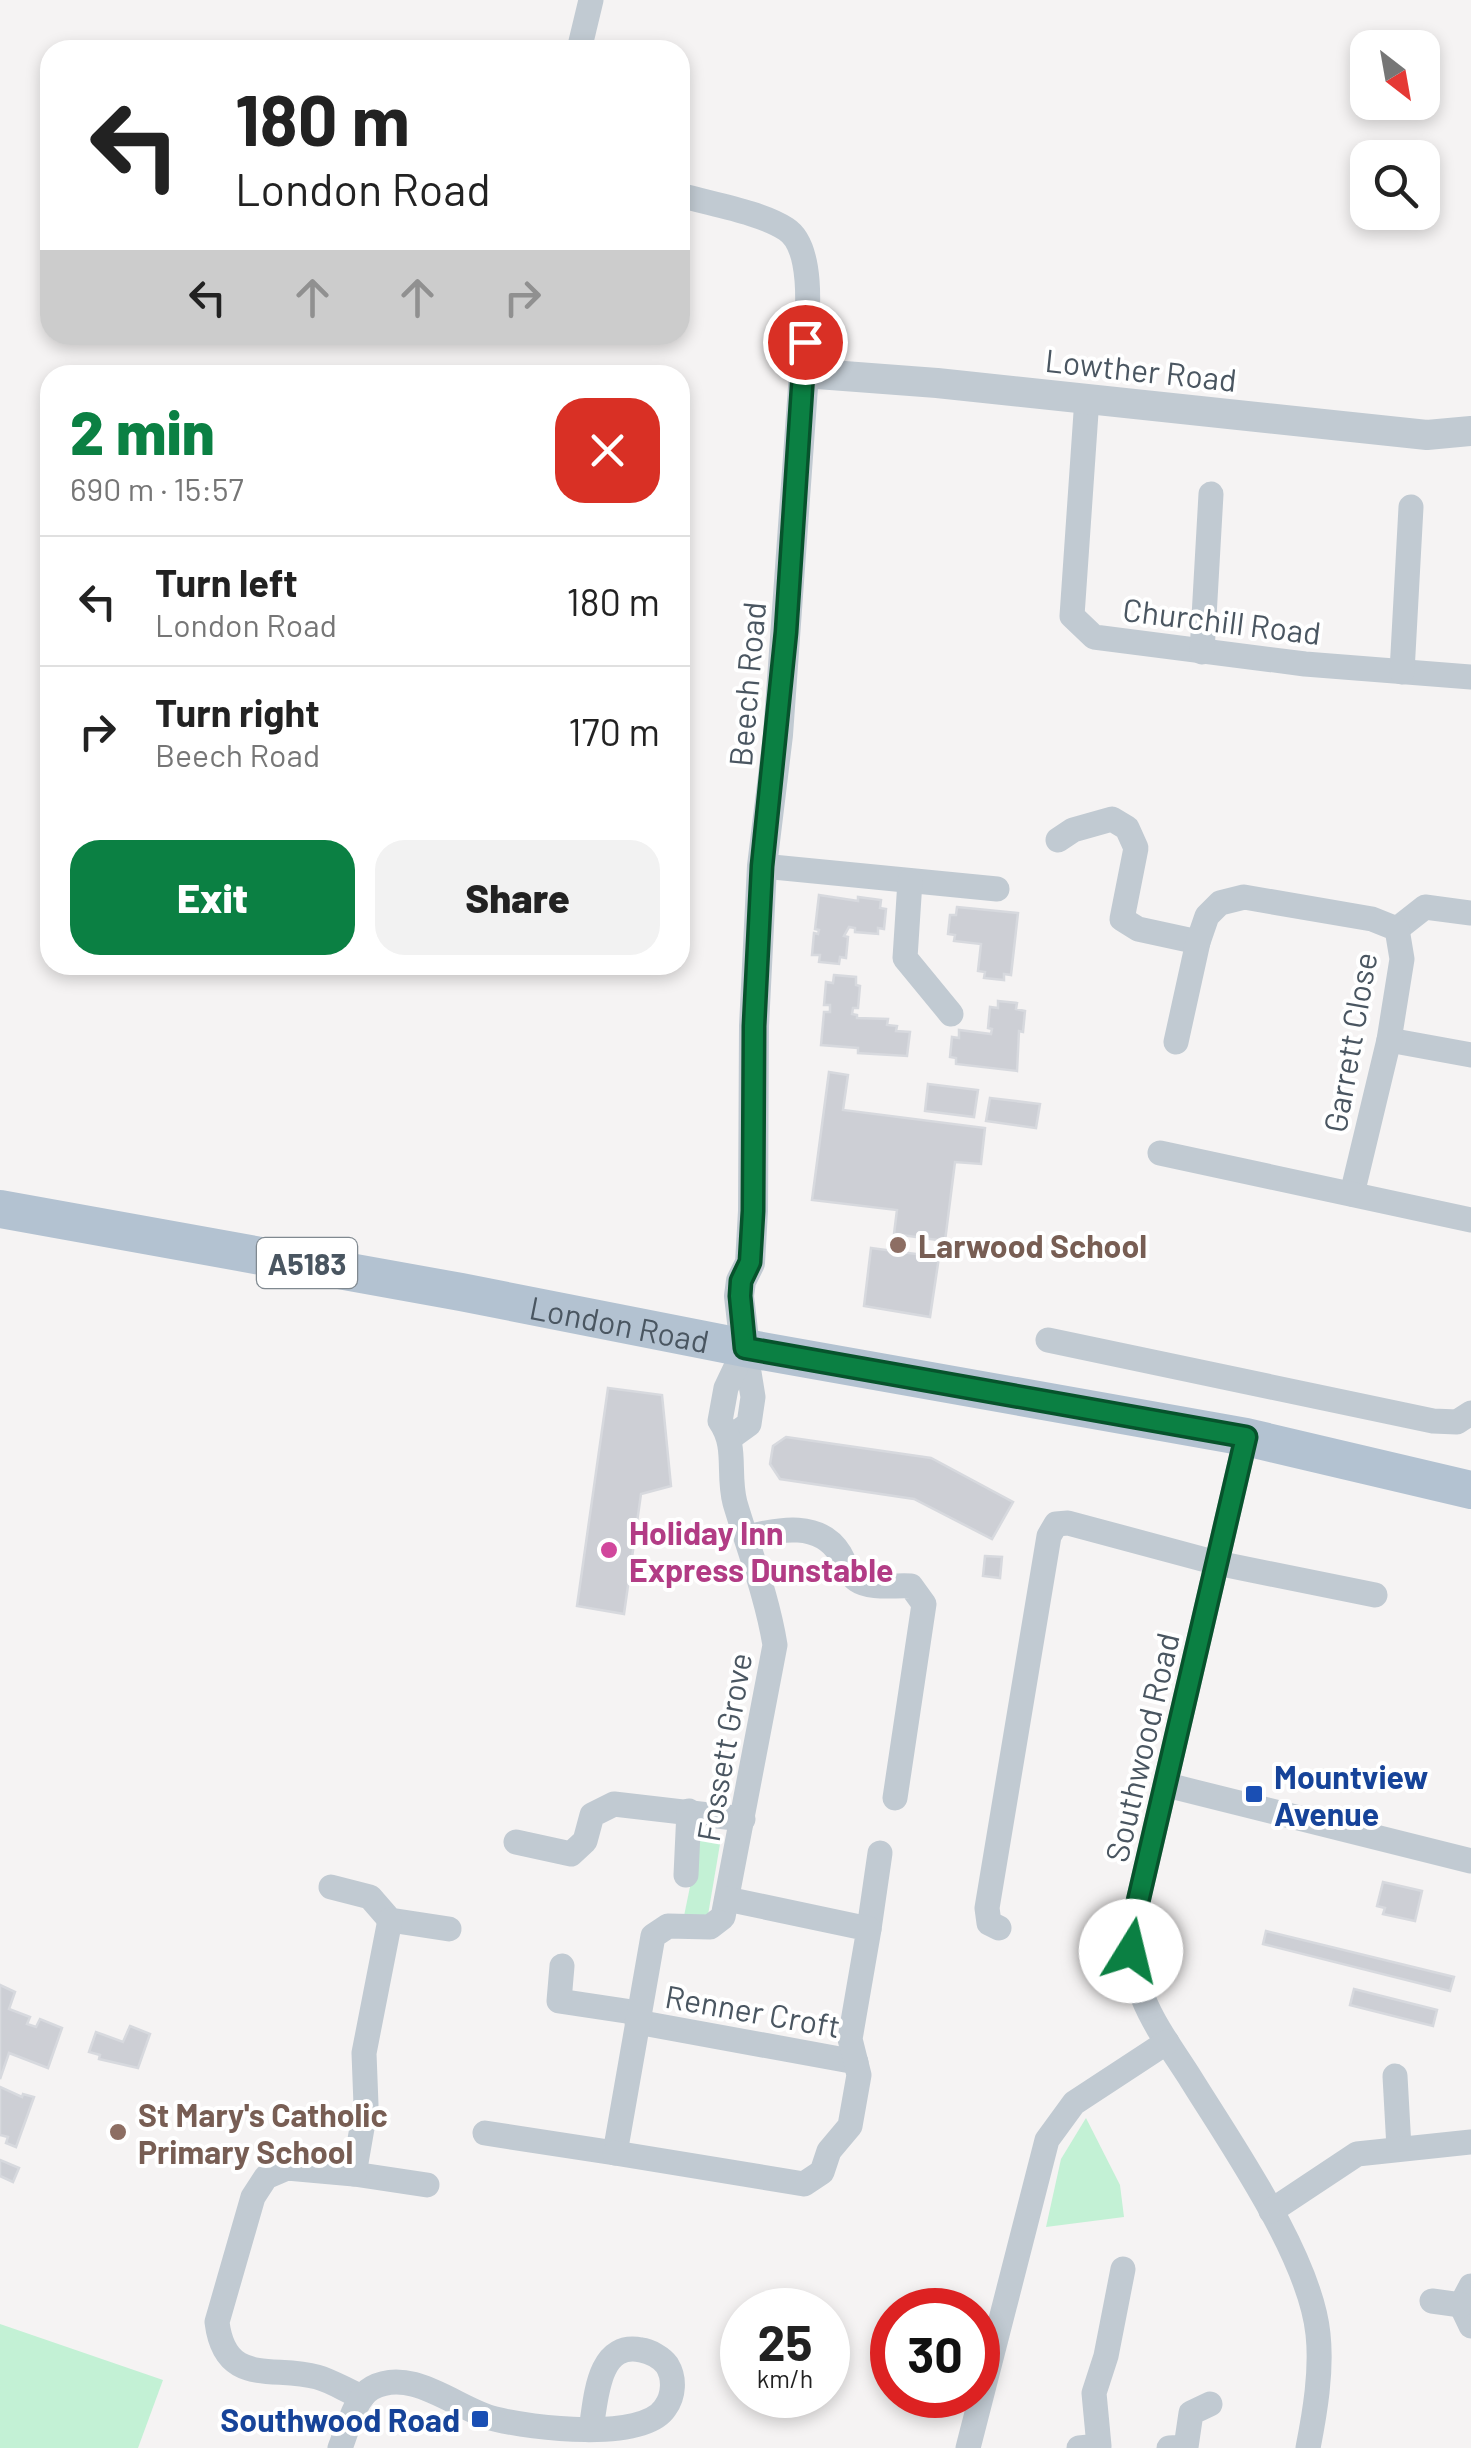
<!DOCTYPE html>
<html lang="en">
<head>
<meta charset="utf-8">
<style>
	:root { --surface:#fff; --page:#f2f2f2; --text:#222; --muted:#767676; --line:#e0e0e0; --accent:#0b8043 }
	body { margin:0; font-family:Barlow,sans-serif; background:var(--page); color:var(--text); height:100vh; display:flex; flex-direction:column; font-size:38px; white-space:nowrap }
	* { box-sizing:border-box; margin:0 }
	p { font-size:32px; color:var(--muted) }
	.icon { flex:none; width:55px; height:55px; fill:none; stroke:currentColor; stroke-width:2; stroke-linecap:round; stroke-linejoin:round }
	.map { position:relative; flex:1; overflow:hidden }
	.details { position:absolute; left:40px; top:365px; width:650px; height:610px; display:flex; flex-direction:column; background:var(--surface); border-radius:30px; box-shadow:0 5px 15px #0003 }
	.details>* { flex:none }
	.hud { position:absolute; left:40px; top:40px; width:650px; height:305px; border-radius:30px; box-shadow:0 5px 15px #0003; background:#fff; color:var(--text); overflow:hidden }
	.needle { width:65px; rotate:149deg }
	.buttons { position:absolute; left:1350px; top:30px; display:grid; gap:20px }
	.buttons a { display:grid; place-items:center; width:90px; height:90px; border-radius:20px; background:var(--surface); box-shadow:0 5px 15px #0003; font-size:50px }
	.speed { position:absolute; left:720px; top:2288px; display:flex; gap:20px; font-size:50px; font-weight:700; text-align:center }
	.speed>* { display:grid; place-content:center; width:130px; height:130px; border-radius:50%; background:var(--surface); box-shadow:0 5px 15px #0003; line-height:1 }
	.speed small { font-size:25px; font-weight:400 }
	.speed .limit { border:15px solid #d22; background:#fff; color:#111 }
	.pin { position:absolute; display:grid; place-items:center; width:85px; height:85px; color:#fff; margin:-42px; border:5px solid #fff; border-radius:50%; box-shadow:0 2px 10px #0007 }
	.me { position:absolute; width:110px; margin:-55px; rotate:9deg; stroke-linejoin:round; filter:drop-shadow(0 0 8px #0008) }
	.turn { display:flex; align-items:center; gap:35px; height:210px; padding:0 30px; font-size:45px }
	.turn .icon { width:130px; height:130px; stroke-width:2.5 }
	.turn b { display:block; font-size:70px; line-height:85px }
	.lanes { display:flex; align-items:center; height:95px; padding:0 30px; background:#0003; justify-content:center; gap:50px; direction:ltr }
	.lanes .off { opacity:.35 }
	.round { display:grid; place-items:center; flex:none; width:105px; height:105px; border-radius:30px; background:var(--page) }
	.head { display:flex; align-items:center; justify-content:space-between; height:170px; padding:0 30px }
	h1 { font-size:60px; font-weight:800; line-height:75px; color:var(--accent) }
	.button { display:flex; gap:20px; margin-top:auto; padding:20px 30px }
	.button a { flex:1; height:115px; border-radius:30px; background:var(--accent); color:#fff; font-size:40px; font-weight:800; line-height:115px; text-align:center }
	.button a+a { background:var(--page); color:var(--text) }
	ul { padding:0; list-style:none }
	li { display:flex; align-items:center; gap:30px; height:130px; padding:0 30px; border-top:2px solid var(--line) }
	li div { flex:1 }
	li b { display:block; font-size:38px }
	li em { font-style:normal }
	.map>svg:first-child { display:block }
	.green { fill:#c3f1d5 }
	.building { fill:#cdcfd5; stroke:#d7d9de; stroke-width:2.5 }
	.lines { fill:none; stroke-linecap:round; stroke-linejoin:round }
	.minor { stroke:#c1cad2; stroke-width:25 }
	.tertiary { stroke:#c1cad2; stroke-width:30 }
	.primary { stroke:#b3c2d1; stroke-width:38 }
	.route-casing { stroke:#07532c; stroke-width:25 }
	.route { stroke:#0b8043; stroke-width:18 }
	.education-dot { fill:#8d6e63; stroke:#fff; stroke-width:4 }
	.hotel-dot { fill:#d1479c; stroke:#fff; stroke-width:4 }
	.transit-dot { fill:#1a4fb4; stroke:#fff; stroke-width:4 }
	.labels { text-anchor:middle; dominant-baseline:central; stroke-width:8; stroke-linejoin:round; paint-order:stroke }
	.shield { fill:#fff; stroke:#808990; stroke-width:2.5 }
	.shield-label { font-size:30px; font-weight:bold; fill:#4a5661 }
	.street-label { font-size:32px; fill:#4a5661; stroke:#fff }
	.education-label { font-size:32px; font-weight:bold; fill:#785e54; stroke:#fff; text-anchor:start }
	.hotel-label { font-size:32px; font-weight:bold; fill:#b23c85; stroke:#fff; text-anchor:start }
	.transit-label { font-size:32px; font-weight:bold; fill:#164399; stroke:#fff; text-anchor:start }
</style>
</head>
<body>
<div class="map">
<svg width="1471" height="2448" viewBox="0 0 1471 2448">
	<rect width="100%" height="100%" fill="#f5f3f3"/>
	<g class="green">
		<polygon points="701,1833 720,1844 708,1915 684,1916"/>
		<polygon points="1086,2118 1120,2185 1124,2217 1046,2227 1061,2159"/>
		<polygon points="0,2324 163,2380 138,2448 0,2448"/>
	</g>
	<g class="building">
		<polygon points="819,895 858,901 858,897 881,900 880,908 886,909 884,929 878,928 878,934 855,932 855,928 849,927 844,936 848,937 846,958 840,957 839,964 819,962 820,955 812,955 814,933 818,934 819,930 815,929"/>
		<polygon points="957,907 1018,913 1011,975 1004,974 1004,980 984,978 985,972 978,971 981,944 954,941 955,935 948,934 950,915 956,915"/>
		<polygon points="834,975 856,977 856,985 860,986 858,1008 853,1008 852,1014 857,1015 857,1018 888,1019 887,1025 897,1026 896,1031 910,1032 907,1056 858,1053 858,1048 821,1045 824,1012 830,1012 830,1005 824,1005 826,982 833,983"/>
		<polygon points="998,1001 1017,1003 1016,1009 1025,1011 1023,1032 1019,1031 1017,1071 956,1064 956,1058 950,1057 952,1037 959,1038 959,1030 991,1034 992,1029 988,1028 990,1007 998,1008"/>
		<polygon points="829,1072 848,1075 843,1110 985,1128 981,1164 955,1162 945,1241 894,1234 897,1210 812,1200"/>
		<polygon points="928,1084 978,1090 974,1117 925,1111"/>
		<polygon points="990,1098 1040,1104 1036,1128 986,1121"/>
		<polygon points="871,1248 939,1257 930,1317 864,1306"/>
		<polygon points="608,1388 662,1395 671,1486 641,1494 624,1614 577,1606"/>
		<polygon points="786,1437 931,1458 1013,1502 992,1539 914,1499 780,1479 770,1464 773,1446"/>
		<polygon points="985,1556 1002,1557 1000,1578 983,1576"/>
		<polygon points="1383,1882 1422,1891 1415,1921 1383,1914 1385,1908 1377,1906"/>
		<polygon points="1266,1931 1454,1977 1450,1991 1263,1944"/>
		<polygon points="0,1985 15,1992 9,2009 30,2017 27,2024 36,2027 40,2019 62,2028 48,2068 9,2053 0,2079"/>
		<polygon points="1354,1989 1437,2010 1433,2026 1350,2005"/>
		<polygon points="130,2026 150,2034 138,2068 99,2059 100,2055 89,2052 96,2032 123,2042"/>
		<polygon points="0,2087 22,2097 23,2094 34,2097 16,2147 6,2143 8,2137 0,2135"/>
		<polygon points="0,2160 19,2168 13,2182 0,2176"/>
	</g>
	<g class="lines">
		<g class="minor">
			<polyline points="579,50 591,0"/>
			<path d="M 680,195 C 710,204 760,212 786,229 C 819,250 805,338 804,373"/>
			<polyline points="1087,398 1072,616 1094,637 1305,664 1471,677"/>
			<polyline points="1202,652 1211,494"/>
			<polyline points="1402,672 1411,507"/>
			<polyline points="1058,840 1073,830 1112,819 1127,828 1136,848 1122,919 1138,929 1198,942"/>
			<polyline points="762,866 997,889"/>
			<polyline points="910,881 905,958 951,1014"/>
			<polyline points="1397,929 1425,907 1471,913"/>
			<polyline points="1389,1040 1471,1055"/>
			<polyline points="1176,1042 1198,942 1207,916 1220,903 1244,897 1372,919 1397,929 1402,959 1389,1040 1352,1194"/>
			<polyline points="1160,1153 1471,1220"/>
			<polyline points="1048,1340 1433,1421 1457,1422 1471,1413"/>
			<polyline points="731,1437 749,1424 753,1397 745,1348"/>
			<path d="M 1246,1437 L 1133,1923 C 1128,1991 1154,2022 1189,2076 C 1231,2144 1310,2256 1318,2334 C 1322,2371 1315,2412 1308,2448"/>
			<path d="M 748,1537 C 779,1529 820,1521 840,1554 C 845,1563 848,1574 857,1580 C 870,1589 895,1585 911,1586 L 924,1604 L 895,1798"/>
			<polyline points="1167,1785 1471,1861"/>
			<polyline points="516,1842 571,1854 585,1841 592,1815 614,1804 743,1819"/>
			<polyline points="686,1875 689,1811"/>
			<polyline points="331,1887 370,1897 390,1920 449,1929"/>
			<polyline points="999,1928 989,1923 987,1908 1049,1536 1056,1524 1068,1523 1217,1563 1375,1595"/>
			<polyline points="869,1929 880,1853"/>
			<polyline points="562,1966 559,2001 639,2013"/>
			<polyline points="637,2022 856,2062"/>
			<polyline points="1395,2076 1399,2148"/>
			<path d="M 485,2133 L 615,2153 L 653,1936 L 668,1926 L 710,1927 L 723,1917 L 775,1645 C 767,1596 749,1550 735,1503 C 727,1472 738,1447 720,1421 L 726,1388 L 745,1348"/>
			<polyline points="615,2153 804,2184 822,2172 829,2151 850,2126 859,2075 850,2039 869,1929 727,1899"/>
			<polyline points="354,2174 427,2185"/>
			<polyline points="1271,2211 1357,2154 1471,2142"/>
			<polyline points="1471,2286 1461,2305 1471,2326"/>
			<polyline points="1432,2301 1461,2305"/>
			<path d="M 362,2397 C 347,2391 332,2381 317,2377 C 272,2365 225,2387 217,2322 L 253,2197 L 266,2177 L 287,2168 L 354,2174 L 366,2105 L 364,2053 L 390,1920"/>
			<path d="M 340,2448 C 347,2431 355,2397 372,2388 C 412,2366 458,2410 495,2419 C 531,2428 643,2442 665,2408 C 674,2396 675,2378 667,2365 C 662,2358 650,2351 641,2350 C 597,2341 596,2401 591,2429"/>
			<polyline points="968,2448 1047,2140 1074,2103 1167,2042"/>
			<polyline points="1079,2448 1099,2446 1094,2393 1106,2356 1123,2269"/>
			<polyline points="1169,2448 1186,2447 1191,2413 1210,2404"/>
		</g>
		<polyline class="tertiary" points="745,1348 739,1296 741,1281 750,1263 753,1211 754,1026 762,866 778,735 804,373 937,383 1427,435 1471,431"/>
		<path class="primary" id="s1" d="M 0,1209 L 461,1292 L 745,1348 L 1246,1437 L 1471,1490"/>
	</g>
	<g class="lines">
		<g class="route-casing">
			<polyline id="route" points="805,342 786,632 762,866 754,1026 753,1211 750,1262 741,1281 740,1296 745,1348 1246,1437 1133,1923 1131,1951"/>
		</g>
		<use href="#route" class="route"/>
	</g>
	<g class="education-dot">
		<circle cx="898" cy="1245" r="10"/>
		<circle cx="118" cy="2132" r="10"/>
	</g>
	<circle class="hotel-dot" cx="609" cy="1550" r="10"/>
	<g class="transit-dot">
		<rect x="1244" y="1784" width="20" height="20" rx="5"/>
		<rect x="470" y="2409" width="20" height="20" rx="5"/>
	</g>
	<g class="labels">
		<rect class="shield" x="257" y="1238" width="100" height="50" rx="8"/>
		<g class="shield-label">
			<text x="307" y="1263">A5183</text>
		</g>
		<g class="street-label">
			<text transform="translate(1141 369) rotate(6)">Lowther Road</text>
			<text transform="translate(1222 620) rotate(7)">Churchill Road</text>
			<text transform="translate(746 684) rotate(-85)">Beech Road</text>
			<text transform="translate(1349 1042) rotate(-80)">Garrett Close</text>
			<text stroke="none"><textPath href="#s1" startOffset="630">London Road</textPath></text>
			<text transform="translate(723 1747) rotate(-80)">Fossett Grove</text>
			<text transform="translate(1141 1747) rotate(-77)">Southwood Road</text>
			<text transform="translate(753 2010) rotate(10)">Renner Croft</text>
		</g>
		<g class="education-label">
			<text x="918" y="1245">Larwood School</text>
			<text x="138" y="2114">St Mary's Catholic<tspan x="138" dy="37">Primary School</tspan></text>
		</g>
		<g class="hotel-label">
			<text x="629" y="1532">Holiday Inn<tspan x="629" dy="37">Express Dunstable</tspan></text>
		</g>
		<g class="transit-label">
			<text x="1274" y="1776">Mountview<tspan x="1274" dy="37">Avenue</tspan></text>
			<text x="460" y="2419" text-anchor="end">Southwood Road</text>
		</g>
	</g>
</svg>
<div class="buttons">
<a><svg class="needle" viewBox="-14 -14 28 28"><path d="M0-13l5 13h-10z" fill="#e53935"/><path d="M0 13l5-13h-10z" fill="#767676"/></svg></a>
<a><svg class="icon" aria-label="search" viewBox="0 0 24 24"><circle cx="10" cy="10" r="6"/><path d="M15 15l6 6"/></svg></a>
</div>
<div class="speed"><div>25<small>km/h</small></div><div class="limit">30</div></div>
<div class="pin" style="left:805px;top:342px;background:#d93025"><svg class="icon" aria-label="arrive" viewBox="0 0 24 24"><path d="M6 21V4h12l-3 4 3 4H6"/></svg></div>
<svg class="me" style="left:1131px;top:1951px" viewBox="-20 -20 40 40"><circle r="19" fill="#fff"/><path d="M0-13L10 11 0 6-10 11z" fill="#0b8043"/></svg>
<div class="hud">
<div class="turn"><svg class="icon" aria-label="left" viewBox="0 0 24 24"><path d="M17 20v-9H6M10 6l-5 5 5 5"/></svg><div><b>180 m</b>London Road</div></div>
<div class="lanes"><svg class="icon" aria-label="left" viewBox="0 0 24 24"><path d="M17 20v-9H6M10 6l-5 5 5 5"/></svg><svg class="icon off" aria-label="ahead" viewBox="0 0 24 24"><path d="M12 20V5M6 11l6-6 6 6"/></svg><svg class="icon off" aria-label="ahead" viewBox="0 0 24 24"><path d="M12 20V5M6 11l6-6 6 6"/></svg><svg class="icon off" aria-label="right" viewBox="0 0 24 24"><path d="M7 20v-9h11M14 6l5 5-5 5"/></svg></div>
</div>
<section class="details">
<div class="head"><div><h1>2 min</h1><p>690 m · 15:57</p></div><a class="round" style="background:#d93025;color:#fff"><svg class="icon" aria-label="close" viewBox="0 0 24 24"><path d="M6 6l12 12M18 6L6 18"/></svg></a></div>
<ul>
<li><svg class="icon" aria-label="left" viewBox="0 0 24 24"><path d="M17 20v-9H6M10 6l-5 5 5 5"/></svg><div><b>Turn left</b><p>London Road</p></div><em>180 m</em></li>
<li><svg class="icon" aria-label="right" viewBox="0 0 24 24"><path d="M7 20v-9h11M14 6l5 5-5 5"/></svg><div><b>Turn right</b><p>Beech Road</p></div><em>170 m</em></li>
</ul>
<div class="button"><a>Exit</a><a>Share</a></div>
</section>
</div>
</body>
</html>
